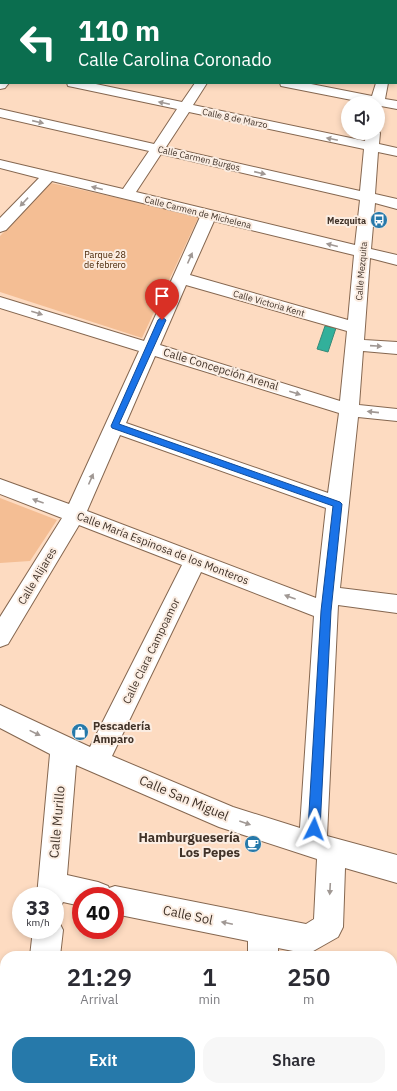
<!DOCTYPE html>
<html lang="en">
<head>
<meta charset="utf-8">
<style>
	:root { --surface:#fff; --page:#f7f7f7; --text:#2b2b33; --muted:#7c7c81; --accent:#2679aa }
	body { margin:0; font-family:"IBM Plex Sans",sans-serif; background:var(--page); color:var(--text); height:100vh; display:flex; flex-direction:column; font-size:15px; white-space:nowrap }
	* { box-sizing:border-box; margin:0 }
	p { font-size:13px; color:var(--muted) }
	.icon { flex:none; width:22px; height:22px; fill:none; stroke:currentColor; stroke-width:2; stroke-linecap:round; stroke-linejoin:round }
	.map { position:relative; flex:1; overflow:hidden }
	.drawer { position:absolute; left:0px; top:951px; width:397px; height:140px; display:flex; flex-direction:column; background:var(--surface); border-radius:16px 16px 0 0; box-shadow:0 2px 6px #0003 }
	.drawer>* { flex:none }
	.top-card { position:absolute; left:0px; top:0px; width:397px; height:84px; box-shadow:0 2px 6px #0003; background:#0b6e4f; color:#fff; overflow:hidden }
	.tools { position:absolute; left:341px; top:96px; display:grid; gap:8px }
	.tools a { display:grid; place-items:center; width:44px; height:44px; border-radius:50%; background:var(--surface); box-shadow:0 2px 6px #0003; font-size:20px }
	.speed { position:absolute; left:12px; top:887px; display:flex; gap:8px; font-size:20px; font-weight:700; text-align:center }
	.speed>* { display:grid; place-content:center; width:52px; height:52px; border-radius:50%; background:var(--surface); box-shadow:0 2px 6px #0003; line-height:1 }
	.speed small { font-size:10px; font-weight:400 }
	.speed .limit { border:6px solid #d22; background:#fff; color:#111 }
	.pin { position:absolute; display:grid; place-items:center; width:34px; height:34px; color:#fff; margin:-41px -17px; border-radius:50% 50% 50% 0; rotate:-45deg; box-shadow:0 0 4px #0007 }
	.pin .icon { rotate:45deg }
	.me { position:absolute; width:44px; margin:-22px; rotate:3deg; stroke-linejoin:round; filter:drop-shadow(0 0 3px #0008) }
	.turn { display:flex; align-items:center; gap:14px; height:84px; padding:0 12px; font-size:18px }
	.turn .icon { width:52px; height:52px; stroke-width:2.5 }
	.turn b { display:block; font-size:28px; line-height:34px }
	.eta { display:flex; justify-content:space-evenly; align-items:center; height:68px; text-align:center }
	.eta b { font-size:24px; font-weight:600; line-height:28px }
	.action { display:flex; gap:8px; margin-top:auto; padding:8px 12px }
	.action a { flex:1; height:46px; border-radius:16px; background:var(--accent); color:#fff; font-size:16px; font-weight:600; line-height:46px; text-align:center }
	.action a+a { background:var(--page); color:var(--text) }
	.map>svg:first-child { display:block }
	.green { fill:#f4be94 }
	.water { fill:#32b09b; stroke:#368a78 }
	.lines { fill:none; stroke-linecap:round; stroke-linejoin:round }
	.minor-casing { stroke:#856750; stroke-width:2 }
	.minor { fill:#fff; fill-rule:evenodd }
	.tram { stroke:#a18977; stroke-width:1 }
	.oneway { fill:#a09894 }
	.route { fill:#1a73e8; stroke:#114b97 }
	.labels { text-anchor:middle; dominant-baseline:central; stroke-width:4; stroke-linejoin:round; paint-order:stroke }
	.far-street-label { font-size:9px; fill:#403228; stroke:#fbede2 }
	.far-poi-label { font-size:9px; font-weight:bold; fill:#403228; stroke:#fbede2; text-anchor:end }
	.far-park-label { font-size:9px; fill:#462302; stroke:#fbede2 }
	.street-label { font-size:11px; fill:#403228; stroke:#fbede2 }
	.poi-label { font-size:11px; font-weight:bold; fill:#403228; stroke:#fbede2; text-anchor:start }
	.near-street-label { font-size:13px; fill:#403228; stroke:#fbede2 }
	.near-poi-label { font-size:13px; font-weight:bold; fill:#403228; stroke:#fbede2; text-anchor:end }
</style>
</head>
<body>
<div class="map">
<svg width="397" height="1091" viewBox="0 0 397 1091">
	<rect width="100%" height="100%" fill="#fddbc1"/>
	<g class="green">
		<polygon points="51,183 199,216 142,338 0,292 0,236"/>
		<polygon points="0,498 57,520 30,561 0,563"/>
	</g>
	<polygon class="water" points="325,326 336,328 328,352 317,349"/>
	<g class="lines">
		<g class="minor-casing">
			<g id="minor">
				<polygon points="75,0 91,0 92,1 76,1"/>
				<polygon points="101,0 113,0 100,1"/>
				<polygon points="120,0 136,0 137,1 121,1"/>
				<polygon points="245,0 257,0 244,1"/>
				<polygon points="317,0 329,0 316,1"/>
				<polygon points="397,20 397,30 396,31 396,21"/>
				<polygon points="0,32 1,33 1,41 0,40"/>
				<rect x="396" y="41" width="1" height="8"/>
				<rect x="0" y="63" width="1" height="8"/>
				<rect x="396" y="70" width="1" height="8"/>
				<polygon points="0,80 1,83 9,83 5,88 0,89"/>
				<path d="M 67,83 L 91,83 L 182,102 L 195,83 L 207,83 L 193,105 L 365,141 L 366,133 L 378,133 L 378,130 L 380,133 L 379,144 L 397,148 L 397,156 L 378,152 L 375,194 L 397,199 L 397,209 L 375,203 L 371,249 L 397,255 L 397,265 L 370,258 L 364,340 L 397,342 L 397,354 L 363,351 L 359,405 L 397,409 L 397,421 L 358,417 L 340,588 L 397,595 L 397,613 L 338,605 L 327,836 L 397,855 L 397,883 L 345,868 L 343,927 L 338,937 L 308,954 L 278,948 L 278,956 L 248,956 L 248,941 L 115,914 L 115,896 L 81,896 L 81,906 L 63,902 L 61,906 L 55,908 L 55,896 L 37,896 L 50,754 L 0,728 L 0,705 L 90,747 L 182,565 L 79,525 L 8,644 L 0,647 L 0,617 L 62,518 L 0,494 L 0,479 L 69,504 L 139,351 L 0,308 L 0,297 L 144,341 L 200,217 L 52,181 L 6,230 L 0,232 L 0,218 L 39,178 L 0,168 L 0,160 L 123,189 L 149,151 L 0,117 L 0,109 L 154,144 L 177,109 L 73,87 L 68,86 ZM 189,112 L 364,149 L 360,191 L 166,147 ZM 161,154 L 360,200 L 355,245 L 136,192 ZM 214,221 L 354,255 L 348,320 L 190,275 ZM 186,285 L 347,331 L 340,401 L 160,345 ZM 155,356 L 339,413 L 328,493 L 126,423 ZM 120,435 L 326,508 L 316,598 L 87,511 ZM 201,572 L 314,616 L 300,828 L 233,807 L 112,756 ZM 76,765 L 219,827 L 317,859 L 314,919 L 306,924 L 115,886 L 109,888 L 108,886 L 98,882 L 67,875 Z"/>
				<polygon points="280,83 306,83 372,96 376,83 388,83 385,99 397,101 397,109 381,106 378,107 378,103 367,103 286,87 281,86"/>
				<polygon points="55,918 58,920 63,930 60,956 30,956 33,930 55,930"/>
				<rect x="392" y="1031" width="5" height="32"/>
				<rect x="255" y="1086" width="32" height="5"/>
			</g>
		</g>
		<use href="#minor" class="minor"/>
		<g class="tram">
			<polyline points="97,0 101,1"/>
			<polyline points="110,0 115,1"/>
		</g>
	</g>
	<defs><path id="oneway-solid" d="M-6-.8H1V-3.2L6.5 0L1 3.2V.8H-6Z"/></defs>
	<g class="oneway">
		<use href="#oneway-solid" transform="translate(164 103) rotate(-168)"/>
		<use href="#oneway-solid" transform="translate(38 122) rotate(13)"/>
		<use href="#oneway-solid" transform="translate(332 139) rotate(-168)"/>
		<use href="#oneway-solid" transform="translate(260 173) rotate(13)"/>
		<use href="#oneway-solid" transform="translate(97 188) rotate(-166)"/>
		<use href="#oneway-solid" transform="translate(24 202) rotate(133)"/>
		<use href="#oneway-solid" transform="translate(332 245) rotate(-166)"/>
		<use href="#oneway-solid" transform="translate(190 258) rotate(-66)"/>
		<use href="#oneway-solid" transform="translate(37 313) rotate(17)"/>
		<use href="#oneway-solid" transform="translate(376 346) rotate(4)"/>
		<use href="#oneway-solid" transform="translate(295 393) rotate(17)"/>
		<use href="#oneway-solid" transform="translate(373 412) rotate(-174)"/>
		<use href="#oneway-solid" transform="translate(91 479) rotate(-66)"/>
		<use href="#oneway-solid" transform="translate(38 501) rotate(-160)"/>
		<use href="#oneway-solid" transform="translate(290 597) rotate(-160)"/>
		<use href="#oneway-solid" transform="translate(35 733) rotate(26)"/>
		<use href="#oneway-solid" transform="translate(245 823) rotate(19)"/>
		<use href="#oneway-solid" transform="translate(330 889) rotate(93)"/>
		<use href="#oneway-solid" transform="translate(227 923) rotate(-168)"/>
	</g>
	<polygon class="route" points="162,317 166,320 119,424 340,502 342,504 331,611 320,829 318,833 314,835 310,833 308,829 321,611 333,506 112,428 111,426 158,320"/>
	<defs>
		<g id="bus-disc" transform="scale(0.9)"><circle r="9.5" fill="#2679aa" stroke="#fbede2"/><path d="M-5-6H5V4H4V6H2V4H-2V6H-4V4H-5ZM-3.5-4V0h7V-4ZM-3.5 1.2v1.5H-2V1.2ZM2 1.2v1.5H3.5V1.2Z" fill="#fff"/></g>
		<g id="shop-disc" transform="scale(0.9)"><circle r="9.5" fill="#2679aa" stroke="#fbede2"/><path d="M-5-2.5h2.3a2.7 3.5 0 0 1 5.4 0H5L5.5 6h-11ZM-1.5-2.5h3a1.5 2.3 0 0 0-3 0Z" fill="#fff"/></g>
		<g id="cafe-disc" transform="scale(0.9)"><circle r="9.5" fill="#2679aa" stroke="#fbede2"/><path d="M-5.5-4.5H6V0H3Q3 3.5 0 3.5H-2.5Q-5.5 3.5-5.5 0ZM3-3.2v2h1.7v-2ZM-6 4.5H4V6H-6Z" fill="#fff"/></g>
	</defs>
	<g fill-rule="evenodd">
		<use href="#bus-disc" x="379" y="220"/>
		<use href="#shop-disc" x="80" y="732"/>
		<use href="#cafe-disc" x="253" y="844"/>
	</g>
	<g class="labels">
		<g class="far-street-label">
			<text transform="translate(235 118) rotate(12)">Calle 8 de Marzo</text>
			<text transform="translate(199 158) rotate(13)">Calle Carmen Burgos</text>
			<text transform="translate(198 212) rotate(14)">Calle Carmen de Michelena</text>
			<text transform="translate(361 271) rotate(-85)">Calle Mezquita</text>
			<text transform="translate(269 303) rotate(16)">Calle Victoria Kent</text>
		</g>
		<g class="far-poi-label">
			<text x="366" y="220">Mezquita</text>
		</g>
		<g class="far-park-label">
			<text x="105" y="254">Parque 28<tspan x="105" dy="10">de febrero</tspan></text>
		</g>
		<g class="street-label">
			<text transform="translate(221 369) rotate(17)">Calle Concepción Arenal</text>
			<text transform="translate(163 548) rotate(21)">Calle María Espinosa de los Monteros</text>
			<text transform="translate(37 576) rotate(-59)">Calle Alijares</text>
			<text transform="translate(151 651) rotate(-64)">Calle Clara Campoamor</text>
		</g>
		<g class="poi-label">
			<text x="93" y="726">Pescadería<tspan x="93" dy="13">Amparo</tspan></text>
		</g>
		<g class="near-street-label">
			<text transform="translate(184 798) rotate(23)">Calle San Miguel</text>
			<text transform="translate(57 822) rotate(-85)">Calle Murillo</text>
			<text transform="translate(188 915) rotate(12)">Calle Sol</text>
		</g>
		<g class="near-poi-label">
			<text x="240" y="837">Hamburguesería<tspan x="240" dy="15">Los Pepes</tspan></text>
		</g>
	</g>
</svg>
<div class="tools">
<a><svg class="icon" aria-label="sound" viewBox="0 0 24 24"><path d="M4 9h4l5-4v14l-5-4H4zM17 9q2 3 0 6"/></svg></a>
</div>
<div class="speed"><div>33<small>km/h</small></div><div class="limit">40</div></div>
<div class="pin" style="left:162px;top:320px;background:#d93025"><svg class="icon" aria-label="arrive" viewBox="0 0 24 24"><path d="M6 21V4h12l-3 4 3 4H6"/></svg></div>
<svg class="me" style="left:314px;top:829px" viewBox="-20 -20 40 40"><path d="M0-17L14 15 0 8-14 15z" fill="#1a73e8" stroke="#fff" stroke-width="4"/></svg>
<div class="top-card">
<div class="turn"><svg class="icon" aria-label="left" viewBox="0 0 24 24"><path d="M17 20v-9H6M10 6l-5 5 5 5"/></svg><div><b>110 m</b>Calle Carolina Coronado</div></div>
</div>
<section class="drawer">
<div class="eta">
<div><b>21:29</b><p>Arrival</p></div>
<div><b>1</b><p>min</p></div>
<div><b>250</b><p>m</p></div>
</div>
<div class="action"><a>Exit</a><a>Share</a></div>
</section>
</div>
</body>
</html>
